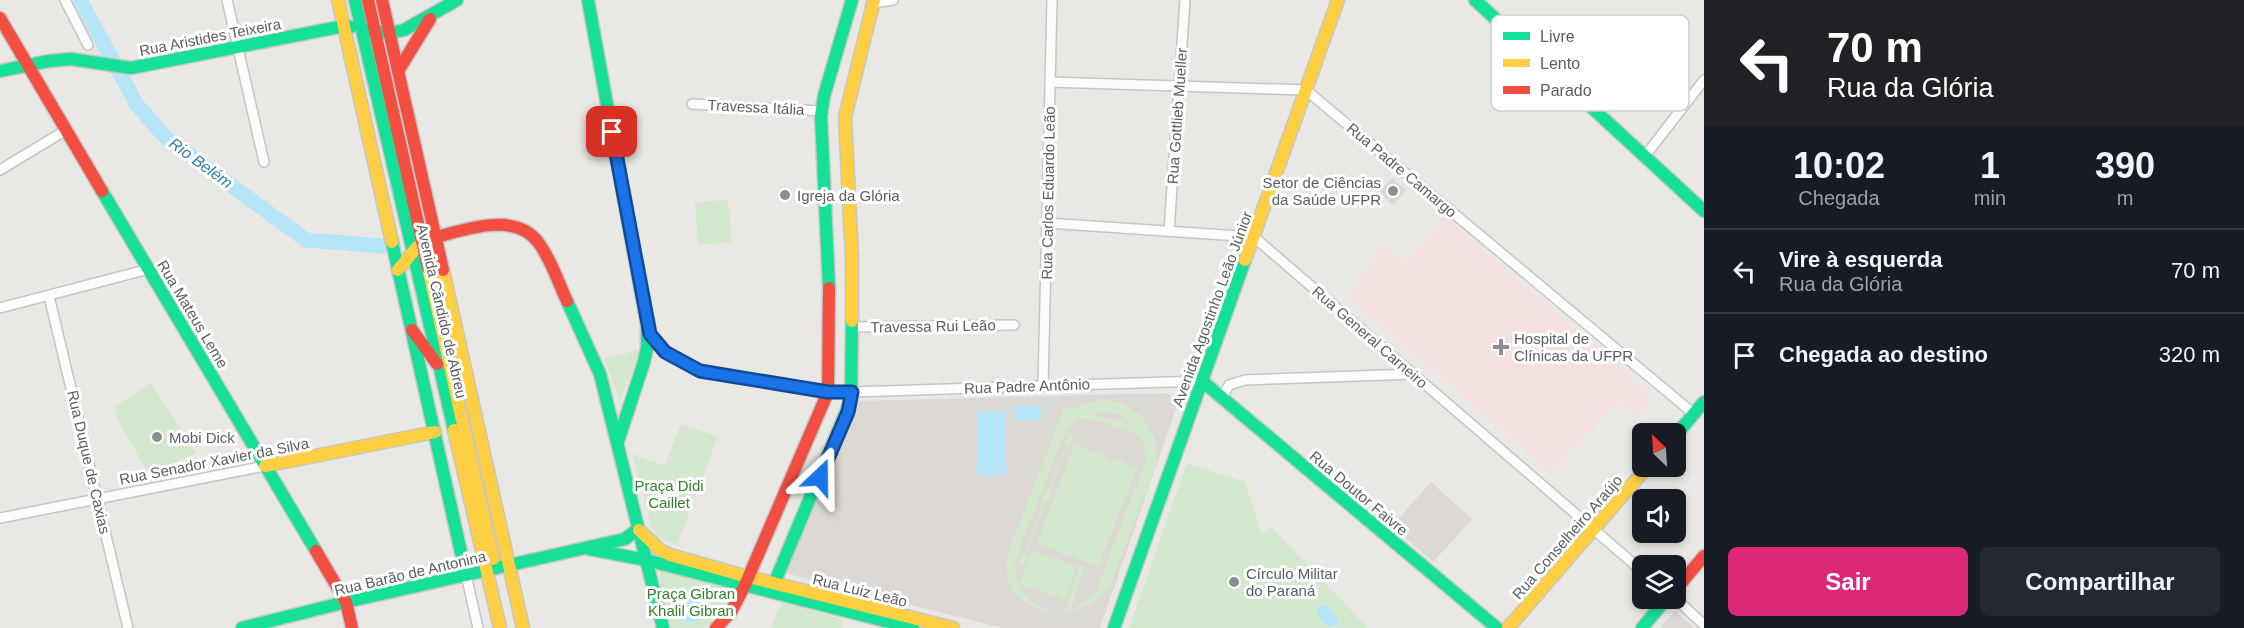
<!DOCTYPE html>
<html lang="pt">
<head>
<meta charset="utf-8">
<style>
	:root { --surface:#171b24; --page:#242831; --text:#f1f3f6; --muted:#9ea1a6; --line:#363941; --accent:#db2777 }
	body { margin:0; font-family:Arial,sans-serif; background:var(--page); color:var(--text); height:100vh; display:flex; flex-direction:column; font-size:22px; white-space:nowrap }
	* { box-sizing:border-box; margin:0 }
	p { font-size:20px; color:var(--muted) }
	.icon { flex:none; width:33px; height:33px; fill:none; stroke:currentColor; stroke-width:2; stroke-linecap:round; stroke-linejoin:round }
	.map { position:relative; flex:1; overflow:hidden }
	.sheet { display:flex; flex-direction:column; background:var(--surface); width:540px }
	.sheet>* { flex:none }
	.hud { background:#202124; color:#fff; overflow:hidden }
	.needle { width:39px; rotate:335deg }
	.fabs { position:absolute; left:1632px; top:423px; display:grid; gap:12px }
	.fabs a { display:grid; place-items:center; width:54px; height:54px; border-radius:9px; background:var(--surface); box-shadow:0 3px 9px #0003; font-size:30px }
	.pin { position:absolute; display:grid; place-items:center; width:51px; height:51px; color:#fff; margin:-26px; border-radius:12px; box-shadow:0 3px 9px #0006 }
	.me { position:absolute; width:66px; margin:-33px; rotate:23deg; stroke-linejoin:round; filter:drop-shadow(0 0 4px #0008) }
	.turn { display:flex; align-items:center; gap:21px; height:126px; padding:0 24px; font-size:27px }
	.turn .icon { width:78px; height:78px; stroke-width:2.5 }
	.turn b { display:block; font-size:42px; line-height:51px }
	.eta { display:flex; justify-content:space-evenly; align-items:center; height:102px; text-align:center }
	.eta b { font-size:36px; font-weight:700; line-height:42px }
	.action { display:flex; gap:12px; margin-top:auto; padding:12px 24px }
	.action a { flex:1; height:69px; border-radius:9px; background:var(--accent); color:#fff; font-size:24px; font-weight:700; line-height:69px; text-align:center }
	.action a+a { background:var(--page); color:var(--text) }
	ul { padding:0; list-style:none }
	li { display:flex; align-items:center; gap:18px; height:84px; padding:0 24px; border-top:2px solid var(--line) }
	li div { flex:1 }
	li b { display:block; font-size:22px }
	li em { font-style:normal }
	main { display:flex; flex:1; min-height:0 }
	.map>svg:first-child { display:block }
	.education { fill:#dcd8d3 }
	.medical { fill:#f5e0e0 }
	.green { fill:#d3e8cd; fill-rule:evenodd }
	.water { fill:#b6e5f7 }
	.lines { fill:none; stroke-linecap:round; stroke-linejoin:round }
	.river { stroke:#b6e5f7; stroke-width:15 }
	.street-casing { stroke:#c6c5c5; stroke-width:12 }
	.fast-casing { stroke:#c6c7c6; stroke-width:15 }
	.slow-casing { stroke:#c6c7c6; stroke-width:15 }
	.jam-casing { stroke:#c6c7c6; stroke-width:15 }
	.street { stroke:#fcfcfb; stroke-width:9 }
	.fast { stroke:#16e098; stroke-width:12 }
	.slow { stroke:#ffcf43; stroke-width:12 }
	.jam { stroke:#f24e42; stroke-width:12 }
	.route-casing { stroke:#114b97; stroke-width:15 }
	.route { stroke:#1a73e8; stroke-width:10 }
	.poi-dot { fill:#8c8f90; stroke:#fff; stroke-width:2 }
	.labels { text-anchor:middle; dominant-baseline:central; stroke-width:6; stroke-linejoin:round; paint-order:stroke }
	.street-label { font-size:15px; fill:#595f63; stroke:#fff }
	.poi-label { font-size:15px; fill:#595f63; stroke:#fff; text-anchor:start }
	.park-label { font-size:15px; fill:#34822b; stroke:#fff }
	.water-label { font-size:16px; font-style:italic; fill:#2f7da8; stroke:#fff }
	.key { fill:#fff; stroke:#cdcfd0; stroke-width:1.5 }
	.key-label { font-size:16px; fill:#595f63 }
</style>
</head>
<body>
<main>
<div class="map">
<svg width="1704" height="628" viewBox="0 0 1704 628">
	<rect width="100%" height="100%" fill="#eae8e4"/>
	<g class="education">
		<polygon points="1392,178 1406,190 1393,205 1379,192"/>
		<polygon points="1166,393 1174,397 1177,406 1100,628 1003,628 789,574 786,570 856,404 860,401"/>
		<polygon points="1431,482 1472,519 1433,562 1392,526"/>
		<polygon points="1675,611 1694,628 1660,628"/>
	</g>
	<polygon class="medical" points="1445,218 1618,366 1654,399 1637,417 1618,400 1552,473 1348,296 1383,246 1404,264"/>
	<g class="green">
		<polygon points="728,200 732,242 698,245 695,202"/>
		<polygon points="641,350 620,400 604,358"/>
		<polygon points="151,383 196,453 167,467 169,475 152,480 118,420 114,407"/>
		<path d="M 1106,400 L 1122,403 L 1143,417 L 1155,439 L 1157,456 L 1154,472 L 1110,586 C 1081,628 995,621 1008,552 L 1065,406 L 1074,409 L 1089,402 ZM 1097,411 L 1119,414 L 1136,427 L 1091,413 ZM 1087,418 L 1132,432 L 1144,441 L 1145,463 L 1096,591 L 1085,602 L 1071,609 L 1084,567 L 1079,566 L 1065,611 C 1033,613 1012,589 1016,558 L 1062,438 L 1076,420 Z"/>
		<path d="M 681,424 L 718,437 L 677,545 C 667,541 658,539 652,529 L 632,454 L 665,466 Z"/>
		<polygon points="1068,433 1074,435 1071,444 1068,443 1050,491 1051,492 1048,501 1046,500 1026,555 1028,556 1024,565 1019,563 1022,554 1024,555 1044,500 1042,499 1045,490 1048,491 1067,443 1065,441"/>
		<polygon points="1075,444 1137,468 1098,567 1037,543"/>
		<polygon points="1187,463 1245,482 1262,535 1271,527 1368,628 1129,628"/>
		<polygon points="1031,551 1077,566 1065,600 1019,584"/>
		<polygon points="662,567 732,586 725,604 705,628 671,628 659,579"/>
		<polygon points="782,601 843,620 841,628 771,628"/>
	</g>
	<g class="water">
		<polygon points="1014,406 1041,406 1041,420 1015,420"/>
		<rect x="978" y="411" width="28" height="64"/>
		<path d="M 694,589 L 704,592 L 709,598 C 714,621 690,628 673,617 L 671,608 L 675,599 L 689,603 Z"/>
		<path d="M 1324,605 C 1331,608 1334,614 1338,621 L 1336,625 L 1330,627 L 1321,621 L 1316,610 L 1319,606 Z"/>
	</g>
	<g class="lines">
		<polyline class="river" points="80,0 137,105 165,137 306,240 382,246"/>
		<g class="street-casing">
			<g id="street">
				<polyline points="65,0 88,45"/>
				<polyline points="227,0 264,162"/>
				<polyline points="874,3 893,0"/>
				<polyline points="1050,82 1306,90 1694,414"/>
				<polyline points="692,104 821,111"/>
				<polyline points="1645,156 1704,80"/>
				<polyline points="0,170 66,130"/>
				<polyline points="1047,223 1254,237 1642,571"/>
				<polyline points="1169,231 1185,0"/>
				<polyline points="49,296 128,628"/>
				<polyline points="0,308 149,269"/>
				<polyline points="852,327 1014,325"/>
				<polyline points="648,328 655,341 665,352 700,371 828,392"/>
				<polyline points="1043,386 1052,0"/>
				<polyline points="852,392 1202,381"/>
				<polyline points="1222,398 1229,385 1245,380 1414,374"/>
				<polyline points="0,518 265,466"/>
				<polyline points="466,575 478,628"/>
				<polyline points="1675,598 1704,625"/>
			</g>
		</g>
		<g class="fast-casing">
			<g id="fast">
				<polyline points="355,0 454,430"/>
				<polyline points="588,0 647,324 647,348 644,362 618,441"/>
				<polyline points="1475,0 1704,211"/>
				<polyline points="367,30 390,33 404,30 457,0"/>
				<polyline points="0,71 49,61 71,59 131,68 344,26 351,27"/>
				<polyline points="102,191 316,551"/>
				<polyline points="392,242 466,575"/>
				<polyline points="829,288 821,116 824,96 852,0"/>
				<polyline points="567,301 600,374 663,628"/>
				<polyline points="1202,381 1497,628"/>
				<polyline points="828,392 852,392"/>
				<polyline points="1676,435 1704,402"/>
				<polyline points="589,549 646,560 913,628"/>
				<polyline points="774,584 851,400 852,321"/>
				<polyline points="242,628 346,602 625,539 638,529"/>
				<polyline points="1114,628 1245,260"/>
				<polyline points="1642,628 1667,598"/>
			</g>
		</g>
		<g class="slow-casing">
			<g id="slow">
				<polyline points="338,0 392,242"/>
				<polyline points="1245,260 1338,0"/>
				<polyline points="428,268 493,559"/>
				<polyline points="398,270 417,247"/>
				<polyline points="443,270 523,628"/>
				<polyline points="852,321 852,259 845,117 874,0"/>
				<polyline points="446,344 455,327"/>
				<polyline points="454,430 500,628"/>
				<polyline points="265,466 435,432"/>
				<polyline points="639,530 660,550 670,555 741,575 953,628"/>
				<polyline points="1508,628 1648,466"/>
			</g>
		</g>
		<g class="jam-casing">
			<g id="jam">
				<polyline points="368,0 428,268"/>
				<polyline points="382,0 443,270"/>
				<polyline points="0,18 102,191"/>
				<polyline points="398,71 430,19"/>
				<path d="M 429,239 C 461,231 514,210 538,242 C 551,259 558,282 567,301"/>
				<polyline points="412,330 437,364"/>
				<polyline points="316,551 346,602 352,628"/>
				<polyline points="1676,589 1704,556"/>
				<polyline points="716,628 731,612 745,585 828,392 829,288"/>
			</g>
		</g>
		<use href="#street" class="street"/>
		<use href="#fast" class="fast"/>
		<use href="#slow" class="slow"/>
		<use href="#jam" class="jam"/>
	</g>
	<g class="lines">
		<g class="route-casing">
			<polyline id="route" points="612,132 650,334 665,352 700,371 828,392 852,392 848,412 820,477"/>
		</g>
		<use href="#route" class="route"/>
	</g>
	<g class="poi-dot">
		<circle cx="1393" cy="191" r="6"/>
		<circle cx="785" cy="195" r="6"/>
		<path d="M1498 338h6v6h6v6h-6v6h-6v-6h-6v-6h6z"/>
		<circle cx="157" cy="437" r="6"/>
		<circle cx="1234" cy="582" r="6"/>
	</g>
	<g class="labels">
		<g class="street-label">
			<text transform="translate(210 37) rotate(-11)">Rua Aristides Teixeira</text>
			<text transform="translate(756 107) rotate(3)">Travessa Itália</text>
			<text transform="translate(1177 116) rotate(-86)">Rua Gottlieb Mueller</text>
			<text transform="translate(1402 170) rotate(40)">Rua Padre Camargo</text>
			<text transform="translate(1048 193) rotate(-89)">Rua Carlos Eduardo Leão</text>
			<text transform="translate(1212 309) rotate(-70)">Avenida Agostinho Leão Júnior</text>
			<text transform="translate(442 311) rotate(77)">Avenida Cândido de Abreu</text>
			<text transform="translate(193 314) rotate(59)">Rua Mateus Leme</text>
			<text transform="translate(933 326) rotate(-1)">Travessa Rui Leão</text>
			<text transform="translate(1370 337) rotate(41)">Rua General Carneiro</text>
			<text transform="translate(1027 386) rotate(-2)">Rua Padre Antônio</text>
			<text transform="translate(214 461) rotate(-11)">Rua Senador Xavier da Silva</text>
			<text transform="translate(89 462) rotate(77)">Rua Duque de Caxias</text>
			<text transform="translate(1359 493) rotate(40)">Rua Doutor Faivre</text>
			<text transform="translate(1567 537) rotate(-49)">Rua Conselheiro Araújo</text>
			<text transform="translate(410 573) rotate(-13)">Rua Barão de Antonina</text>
			<text transform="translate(860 590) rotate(14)">Rua Luiz Leão</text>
		</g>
		<g class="poi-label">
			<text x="1381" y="182" text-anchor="end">Setor de Ciências<tspan x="1381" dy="17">da Saúde UFPR</tspan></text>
			<text x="797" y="195">Igreja da Glória</text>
			<text x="1514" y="338">Hospital de<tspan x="1514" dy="17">Clínicas da UFPR</tspan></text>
			<text x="169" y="437">Mobi Dick</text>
			<text x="1246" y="573">Círculo Militar<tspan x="1246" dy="17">do Paraná</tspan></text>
		</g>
		<g class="park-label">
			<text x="669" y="485">Praça Didi<tspan x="669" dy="17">Caillet</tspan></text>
			<text x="691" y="593">Praça Gibran<tspan x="691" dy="17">Khalil Gibran</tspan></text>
		</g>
		<g class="water-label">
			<text transform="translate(201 163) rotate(36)">Rio Belém</text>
		</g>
	</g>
	<rect x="1491" y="15" width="198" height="96" rx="9" class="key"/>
	<rect x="1503" y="32" width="27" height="8" fill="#16e098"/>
	<rect x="1503" y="59" width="27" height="8" fill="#ffcf43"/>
	<rect x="1503" y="86" width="27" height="8" fill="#f24e42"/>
	<g class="key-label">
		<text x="1540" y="42">Livre</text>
		<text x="1540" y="69">Lento</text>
		<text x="1540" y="96">Parado</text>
	</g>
</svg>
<div class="fabs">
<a><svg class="needle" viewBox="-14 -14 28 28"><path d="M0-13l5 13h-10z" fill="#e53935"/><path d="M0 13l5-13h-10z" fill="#9ea1a6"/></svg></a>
<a><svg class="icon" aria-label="sound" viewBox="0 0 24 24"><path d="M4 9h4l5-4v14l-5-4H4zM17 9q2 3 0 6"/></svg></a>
<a><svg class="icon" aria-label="layers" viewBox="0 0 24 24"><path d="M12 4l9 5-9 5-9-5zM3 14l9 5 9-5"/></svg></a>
</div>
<div class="pin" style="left:612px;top:132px;background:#d93025"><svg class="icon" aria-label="arrive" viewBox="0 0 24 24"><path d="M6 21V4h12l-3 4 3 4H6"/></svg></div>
<svg class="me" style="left:820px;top:477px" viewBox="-20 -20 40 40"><path d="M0-17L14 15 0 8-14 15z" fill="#1a73e8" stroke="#fff" stroke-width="4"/></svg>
</div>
<section class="sheet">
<div class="hud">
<div class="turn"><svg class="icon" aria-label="left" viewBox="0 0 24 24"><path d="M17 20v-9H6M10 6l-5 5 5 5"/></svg><div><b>70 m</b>Rua da Glória</div></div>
</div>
<div class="eta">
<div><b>10:02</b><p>Chegada</p></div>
<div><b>1</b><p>min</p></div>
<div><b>390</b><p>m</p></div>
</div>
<ul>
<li><svg class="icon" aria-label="left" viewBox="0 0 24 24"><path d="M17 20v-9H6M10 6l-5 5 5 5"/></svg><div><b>Vire à esquerda</b><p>Rua da Glória</p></div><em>70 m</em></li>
<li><svg class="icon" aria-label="arrive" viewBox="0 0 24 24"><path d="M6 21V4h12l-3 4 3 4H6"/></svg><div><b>Chegada ao destino</b></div><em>320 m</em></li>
</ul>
<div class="action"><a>Sair</a><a>Compartilhar</a></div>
</section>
</main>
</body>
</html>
